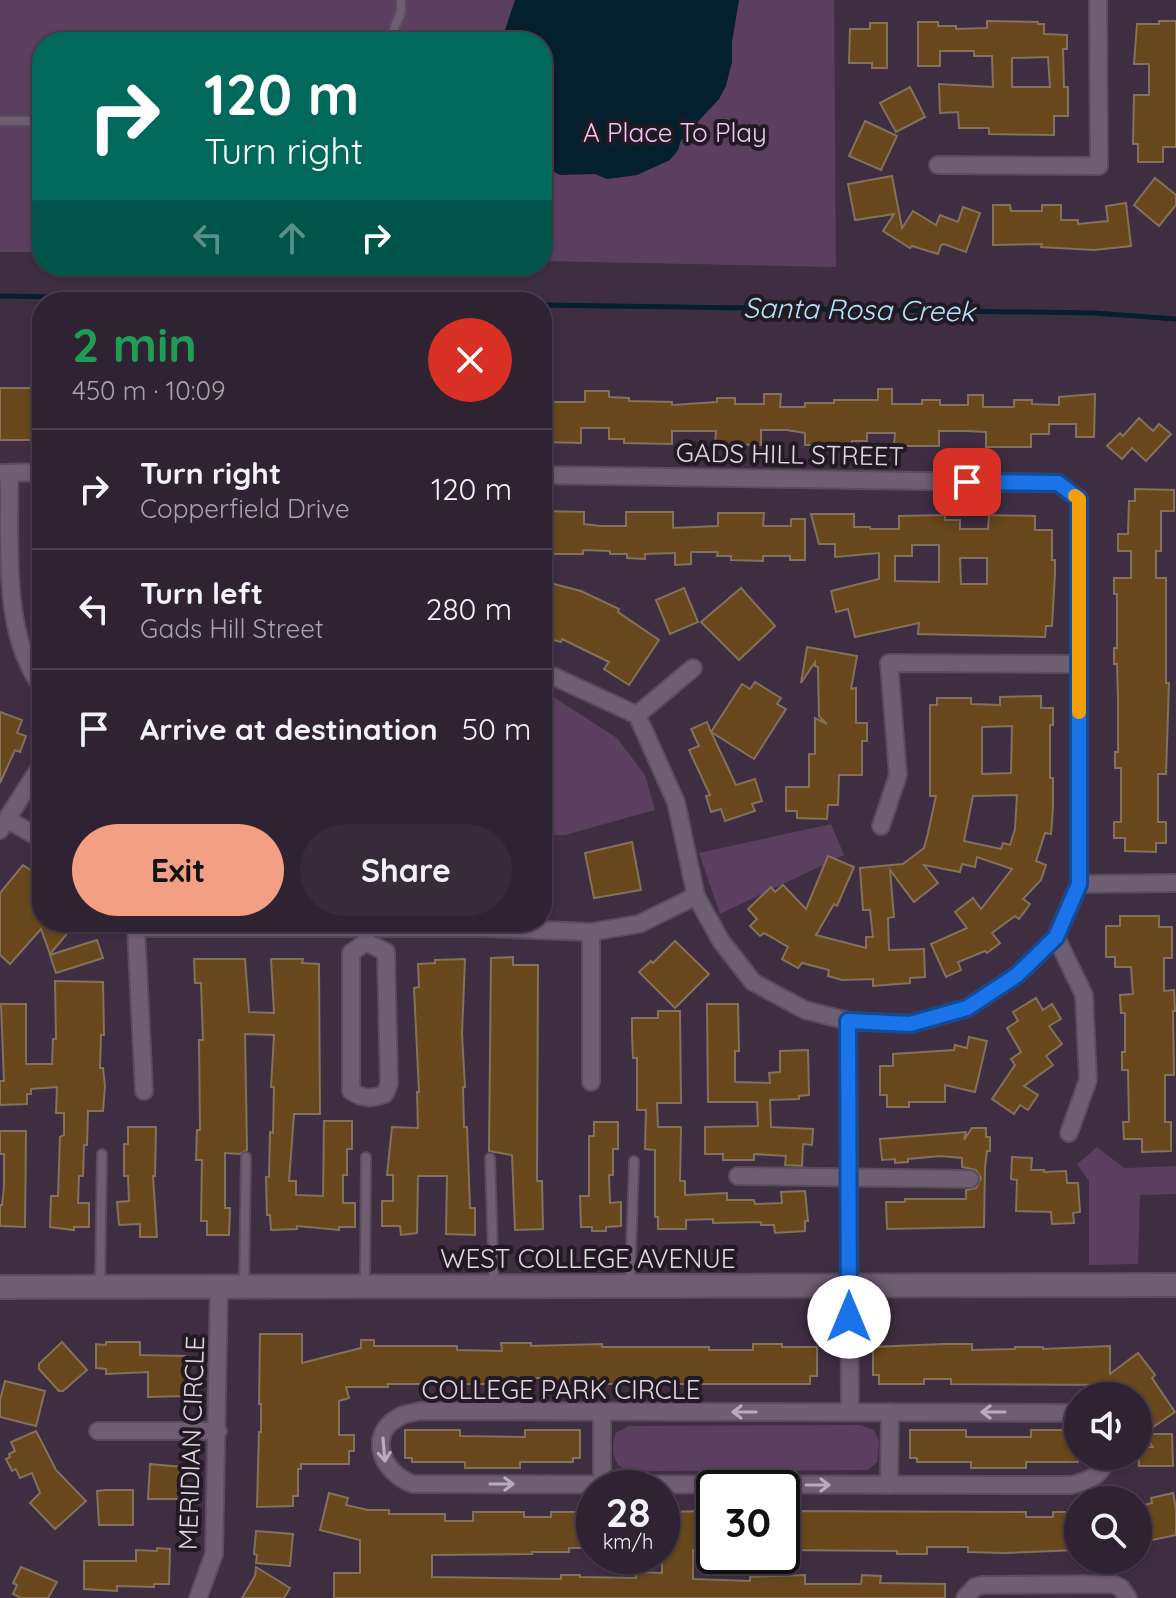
<!DOCTYPE html>
<html lang="en">
<head>
<meta charset="utf-8">
<style>
	:root { --surface:#2f2232; --page:#372a3a; --text:#f1f3f6; --muted:#a7a4ac; --line:#4a3f4d; --accent:#f39f84 }
	body { margin:0; font-family:Quicksand,sans-serif; background:var(--page); color:var(--text); height:100vh; display:flex; flex-direction:column; font-size:30px; white-space:nowrap }
	* { box-sizing:border-box; margin:0 }
	p { font-size:26px; color:var(--muted) }
	.icon { flex:none; width:44px; height:44px; fill:none; stroke:currentColor; stroke-width:2; stroke-linecap:round; stroke-linejoin:round }
	.map { position:relative; flex:1; overflow:hidden }
	.side { position:absolute; left:32px; top:292px; width:520px; height:640px; display:flex; flex-direction:column; background:var(--surface); border-radius:32px; box-shadow:0 2px 6px #0004,0 0 0 2px var(--line) }
	.side>* { flex:none }
	.guide { position:absolute; left:32px; top:32px; width:520px; height:244px; border-radius:32px; box-shadow:0 2px 6px #0004,0 0 0 2px var(--line); background:#00695c; color:#fff; overflow:hidden }
	.controls { position:absolute; left:1064px; top:1382px; display:grid; gap:16px }
	.controls a { display:grid; place-items:center; width:88px; height:88px; border-radius:50%; background:var(--surface); box-shadow:0 2px 6px #0004,0 0 0 2px var(--line); font-size:40px }
	.speed { position:absolute; left:576px; top:1470px; display:flex; gap:16px; font-size:40px; font-weight:700; text-align:center }
	.speed>* { display:grid; place-content:center; width:104px; height:104px; border-radius:50%; background:var(--surface); box-shadow:0 2px 6px #0004,0 0 0 2px var(--line); line-height:1 }
	.speed small { font-size:20px; font-weight:400 }
	.speed .limit { border:4px solid #111; border-radius:12px; background:#fff; color:#111 }
	.pin { position:absolute; display:grid; place-items:center; width:68px; height:68px; color:#fff; margin:-34px; border-radius:16px; box-shadow:0 4px 12px #0006 }
	.me { position:absolute; width:88px; margin:-44px; rotate:0deg; stroke-linejoin:round; filter:drop-shadow(0 0 6px #0008) }
	.turn { display:flex; align-items:center; gap:28px; height:168px; padding:0 40px; font-size:36px }
	.turn .icon { width:104px; height:104px; stroke-width:2.5 }
	.turn b { display:block; font-size:56px; line-height:68px }
	.lanes { display:flex; align-items:center; height:76px; padding:0 40px; background:#0003; justify-content:center; gap:40px; direction:ltr }
	.lanes .off { opacity:.35 }
	.round { display:grid; place-items:center; flex:none; width:84px; height:84px; border-radius:42px; background:var(--page) }
	.overview { display:flex; align-items:center; justify-content:space-between; height:136px; padding:0 40px }
	h1 { font-size:48px; font-weight:700; line-height:60px; color:#1e9e55 }
	.button { display:flex; gap:16px; margin-top:auto; padding:16px 40px }
	.button a { flex:1; height:92px; border-radius:48px; background:var(--accent); color:#111; font-size:32px; font-weight:700; line-height:92px; text-align:center }
	.button a+a { background:var(--page); color:var(--text) }
	ul { padding:0; list-style:none }
	li { display:flex; align-items:center; gap:24px; height:120px; padding:0 40px; border-top:2px solid var(--line) }
	li div { flex:1 }
	li b { display:block; font-size:30px }
	li em { font-style:normal }
	.map>svg:first-child { display:block }
	.green { fill:#5b3e60 }
	.water { fill:#041f2e }
	.lines { fill:none; stroke-linecap:round; stroke-linejoin:round }
	.stream { stroke:#041f2e; stroke-width:5 }
	.building { fill:#67471b; stroke:#83715b; stroke-width:2; fill-rule:evenodd }
	.service-casing { stroke:#594c5c; stroke-width:12 }
	.minor-casing { stroke:#594c5c; stroke-width:20 }
	.secondary-casing { stroke:#594c5c; stroke-width:26 }
	.service { stroke:#6f5d72; stroke-width:8 }
	.minor { stroke:#6f5d72; stroke-width:16 }
	.secondary { stroke:#6f5d72; stroke-width:22 }
	.oneway { stroke:#b8acbb }
	.route-casing { stroke:#114b97; stroke-width:20 }
	.route { stroke:#1a73e8; stroke-width:14 }
	.slow { stroke:#f59e0b; stroke-width:14 }
	.labels { text-anchor:middle; dominant-baseline:central; stroke-width:8; stroke-linejoin:round; paint-order:stroke }
	.park-label { font-size:26px; fill:#f1c6f9; stroke:#211a22 }
	.street-label { font-size:26px; fill:#e0d6e2; stroke:#211a22 }
	.water-label { font-size:28px; font-style:italic; fill:#b4e2fe; stroke:#211a22 }
</style>
</head>
<body>
<div class="map">
<svg width="1176" height="1598" viewBox="0 0 1176 1598">
	<rect width="100%" height="100%" fill="#3f2e42"/>
	<g class="green">
		<polygon points="0,0 834,0 836,267 542,261 542,42 42,42 42,252 0,252"/>
		<polygon points="542,694 552,696 617,738 645,775 655,810 565,835 542,835"/>
		<polygon points="831,824 844,855 720,914 699,853"/>
		<polygon points="1097,1147 1124,1168 1176,1166 1176,1194 1140,1195 1138,1264 1089,1265 1089,1181 1077,1164"/>
		<path d="M 859,1425 L 874,1430 L 879,1441 L 877,1462 L 868,1470 L 628,1471 C 611,1465 611,1447 616,1433 L 628,1426 Z"/>
	</g>
	<polygon class="water" points="515,0 739,0 732,42 732,62 726,86 719,99 681,140 678,150 670,160 637,175 607,179 595,174 560,175 542,165 542,42 501,42"/>
	<g class="lines">
		<g class="stream">
			<polyline points="0,296 365,302"/>
			<polyline points="542,305 1095,313 1176,319"/>
		</g>
	</g>
	<g class="building">
		<path d="M 987,21 L 1038,22 L 1038,24 L 1044,24 L 1044,34 L 1067,35 L 1067,49 L 1063,49 L 1064,87 L 1068,87 L 1068,116 L 1054,116 L 1054,135 L 989,134 L 989,128 L 959,128 L 958,112 L 940,113 L 939,84 L 993,87 L 992,56 L 974,56 L 974,51 L 940,51 L 940,66 L 918,66 L 918,22 L 938,22 L 938,26 L 956,26 L 956,29 L 987,28 ZM 1048,57 L 1050,87 L 1012,87 L 1012,58 Z"/>
		<polygon points="1159,21 1176,21 1176,147 1163,147 1163,162 1138,162 1138,144 1133,144 1134,95 1149,95 1149,64 1134,64 1137,24 1159,24"/>
		<polygon points="870,23 887,23 887,68 872,68 872,63 849,63 850,29 870,29"/>
		<polygon points="910,87 925,117 896,132 880,103"/>
		<polygon points="865,121 897,136 881,170 849,156"/>
		<polygon points="892,176 902,228 913,211 936,225 940,215 958,222 963,207 980,213 966,252 944,244 941,245 938,254 912,246 910,248 883,231 894,214 855,220 848,184"/>
		<polygon points="1155,178 1176,195 1176,205 1159,226 1134,205"/>
		<polygon points="1126,203 1131,246 1094,250 1041,247 1042,244 993,245 993,205 1010,205 1011,211 1042,211 1042,205 1061,205 1061,220 1078,220 1078,224 1108,221 1106,206"/>
		<polygon points="0,388 38,388 37,440 0,440"/>
		<polygon points="878,389 892,389 892,404 922,404 922,400 940,400 940,405 968,405 968,395 983,395 983,407 1014,407 1014,400 1032,400 1032,404 1059,405 1059,397 1095,394 1094,437 1076,437 1076,424 1049,424 1049,434 1031,434 1031,447 986,447 986,432 968,431 939,431 939,446 894,446 895,433 867,433 867,441 852,441 852,445 805,445 805,433 787,430 761,430 761,445 715,444 716,431 672,431 672,444 624,443 624,439 609,439 609,428 581,428 581,443 542,442 542,402 585,402 585,391 609,391 609,397 629,398 629,401 672,402 672,405 717,402 717,398 735,398 735,404 764,404 764,394 781,394 780,407 805,407 805,403 834,403 834,400 878,400"/>
		<polygon points="1139,418 1153,431 1159,424 1171,434 1146,461 1132,448 1122,459 1107,446 1120,433 1123,436"/>
		<polygon points="1135,489 1174,490 1174,511 1161,511 1161,551 1156,551 1156,578 1166,578 1166,683 1169,683 1166,774 1158,774 1158,822 1166,822 1166,843 1156,843 1156,852 1125,851 1125,838 1114,838 1114,822 1121,822 1121,768 1115,768 1115,752 1118,752 1118,699 1117,664 1114,664 1114,648 1117,648 1117,594 1114,594 1114,578 1131,578 1131,551 1118,551 1118,534 1128,534 1129,501 1135,501"/>
		<polygon points="542,511 584,512 584,524 600,526 626,526 626,512 673,512 673,528 718,526 718,513 764,513 763,526 791,526 791,519 805,519 805,560 790,560 790,556 763,556 763,561 731,560 731,556 717,556 718,552 691,552 691,564 675,565 675,553 645,554 645,559 627,558 627,554 610,554 610,551 583,550 583,554 542,554"/>
		<path d="M 811,514 L 854,514 L 854,527 L 870,527 L 870,529 L 899,529 L 899,516 L 945,515 L 945,520 L 960,520 L 960,529 L 988,529 L 989,515 L 1035,516 L 1035,530 L 1052,530 L 1052,560 L 1055,560 L 1055,573 L 1052,626 L 1046,626 L 1045,637 L 918,634 L 919,623 L 855,637 L 848,609 L 836,612 L 831,591 L 879,579 L 879,553 L 835,557 L 835,544 L 819,544 ZM 912,545 L 939,545 L 939,582 L 895,581 L 895,556 L 912,556 ZM 960,558 L 987,558 L 987,584 L 961,584 Z"/>
		<polygon points="542,581 581,591 619,609 618,612 659,640 629,685 604,669 609,662 562,639 561,642 542,637"/>
		<polygon points="684,588 698,622 670,634 656,600"/>
		<polygon points="741,588 775,626 739,660 701,622"/>
		<polygon points="807,647 857,656 851,689 856,688 856,723 867,723 867,741 862,741 862,775 839,775 838,805 828,805 827,819 797,818 797,811 786,811 786,787 809,787 809,754 815,754 815,718 827,724 819,716 818,667 815,666 815,662 801,683"/>
		<polygon points="755,682 781,698 777,704 786,709 754,759 711,732 736,785 755,779 762,801 752,804 755,811 725,821 721,809 711,812 706,796 710,795 689,750 699,746 691,729 707,722 711,732 742,684 750,689"/>
		<path d="M 1041,696 L 1041,708 L 1053,708 L 1053,725 L 1050,725 L 1050,778 L 1053,778 L 1053,808 L 1051,834 L 1045,833 L 1036,861 L 1046,865 L 1041,880 L 1023,899 L 1030,904 L 1019,919 L 1015,916 L 992,933 L 1000,943 L 987,953 L 985,951 L 958,962 L 961,970 L 946,977 L 931,944 L 967,928 L 955,912 L 973,898 L 981,909 L 1012,869 L 977,857 L 975,867 L 962,864 L 960,872 L 924,865 L 938,883 L 914,902 L 890,870 L 894,917 L 888,918 L 889,950 L 924,949 L 925,977 L 910,978 L 910,983 L 873,986 L 873,979 L 842,980 L 828,976 L 829,970 L 802,963 L 798,968 L 782,959 L 788,947 L 764,933 L 760,936 L 750,926 L 757,919 L 748,909 L 771,887 L 775,892 L 783,885 L 806,909 L 828,856 L 854,867 L 837,906 L 834,904 L 816,935 L 866,948 L 866,937 L 873,937 L 870,910 L 863,910 L 860,868 L 903,864 L 924,848 L 928,833 L 936,796 L 930,796 L 930,705 L 937,705 L 937,698 L 971,698 L 971,704 L 1000,705 L 1000,697 ZM 1012,726 L 1011,773 L 982,774 L 982,727 ZM 1017,795 L 1015,829 L 1010,845 L 1003,843 L 1001,849 L 964,841 L 973,796 Z"/>
		<polygon points="0,712 22,720 17,733 26,736 20,752 15,750 0,783"/>
		<polygon points="632,842 641,890 594,898 585,853"/>
		<polygon points="23,865 42,878 42,922 77,922 50,954 41,929 10,964 0,955 0,893"/>
		<polygon points="1120,916 1159,916 1159,927 1172,927 1172,958 1164,958 1164,991 1174,990 1175,1011 1173,1011 1174,1075 1165,1075 1165,1122 1171,1122 1171,1151 1142,1152 1142,1139 1124,1139 1123,1122 1129,1122 1128,1070 1122,1070 1122,1052 1125,1052 1125,1013 1121,1013 1120,995 1133,994 1131,967 1115,967 1115,957 1106,957 1106,926 1120,926"/>
		<polygon points="97,940 103,958 56,973 50,955"/>
		<polygon points="675,941 709,974 675,1008 639,972 651,961 653,963"/>
		<polygon points="513,957 513,965 538,965 537,1181 542,1181 543,1229 515,1230 512,1155 489,1151 491,958"/>
		<polygon points="194,959 245,959 249,1012 274,1013 271,959 303,959 302,963 319,964 320,1114 294,1114 289,1181 296,1181 296,1195 323,1196 324,1121 352,1121 352,1149 347,1149 347,1175 343,1175 343,1203 355,1203 355,1227 339,1227 339,1230 297,1226 297,1229 271,1230 270,1215 267,1215 266,1177 269,1177 270,1132 273,1133 274,1087 271,1087 274,1035 245,1034 247,1150 240,1154 225,1153 225,1208 230,1208 229,1235 207,1235 207,1221 201,1221 202,1160 196,1160 197,1130 200,1130 199,1040 203,1040 201,983 195,983"/>
		<polygon points="465,959 462,1034 465,1087 463,1087 464,1127 467,1127 470,1208 475,1208 475,1235 446,1234 447,1176 418,1176 417,1233 401,1235 400,1226 382,1226 382,1201 393,1201 393,1175 387,1175 392,1127 418,1128 417,1092 419,1092 414,988 419,987 418,964 435,963 435,960"/>
		<polygon points="55,981 103,982 104,1035 101,1035 100,1068 103,1068 105,1086 103,1111 88,1111 87,1145 84,1145 83,1176 79,1176 78,1203 89,1203 89,1227 74,1227 74,1230 50,1227 51,1196 58,1196 60,1137 64,1135 64,1113 56,1113 57,1087 31,1089 31,1094 27,1094 27,1104 0,1105 0,1081 4,1081 1,1004 26,1004 26,1064 52,1064 53,1039 56,1039"/>
		<polygon points="1036,998 1043,1010 1052,1004 1061,1019 1049,1026 1062,1044 1046,1056 1053,1065 1024,1086 1038,1095 1028,1110 1020,1105 1014,1114 992,1099 1015,1065 1011,1059 1021,1052 1007,1028 1018,1021 1013,1012"/>
		<polygon points="707,1004 738,1004 739,1051 735,1051 735,1082 770,1083 769,1073 780,1072 780,1051 808,1050 809,1095 799,1096 799,1099 770,1100 771,1127 813,1129 812,1145 803,1144 802,1166 785,1165 786,1156 754,1154 754,1160 723,1160 723,1154 705,1154 705,1127 758,1126 757,1102 708,1102"/>
		<polygon points="658,1011 680,1011 681,1103 657,1103 658,1127 681,1127 680,1181 685,1181 685,1195 727,1193 727,1200 754,1200 755,1204 782,1203 781,1192 805,1191 808,1221 805,1221 805,1231 775,1233 774,1225 761,1225 761,1222 713,1223 713,1219 686,1220 686,1229 658,1229 658,1217 655,1217 655,1150 645,1149 646,1110 637,1110 637,1058 633,1058 632,1035 632,1018 658,1018"/>
		<polygon points="969,1037 987,1041 975,1092 945,1085 945,1102 909,1102 909,1107 887,1107 887,1095 880,1095 880,1066 893,1066 893,1054 954,1050 955,1045 967,1048"/>
		<polygon points="594,1122 618,1122 618,1149 613,1149 613,1175 609,1175 610,1203 621,1202 621,1226 606,1227 606,1231 592,1231 592,1227 581,1227 580,1196 589,1196 589,1136 594,1136"/>
		<polygon points="128,1127 156,1127 155,1176 153,1176 157,1237 140,1237 140,1224 119,1225 117,1202 129,1201 128,1176 124,1176 124,1144 128,1144"/>
		<polygon points="972,1128 986,1128 986,1137 990,1137 990,1151 987,1151 985,1167 984,1227 887,1229 886,1202 905,1202 905,1199 966,1199 966,1190 976,1188 981,1178 976,1170 962,1167 962,1158 940,1156 908,1159 908,1162 895,1163 895,1159 882,1160 880,1139 966,1132 964,1140"/>
		<polygon points="0,1131 26,1131 25,1227 0,1226 0,1205 2,1205 4,1187 4,1154 0,1154"/>
		<polygon points="1012,1157 1032,1158 1031,1170 1044,1170 1044,1172 1066,1171 1067,1183 1078,1183 1080,1212 1073,1213 1074,1223 1052,1224 1051,1212 1016,1211 1017,1180 1011,1179"/>
		<polygon points="260,1334 302,1334 302,1363 361,1348 361,1340 374,1340 374,1346 457,1346 457,1350 502,1351 501,1343 531,1343 531,1346 602,1344 602,1347 709,1347 709,1350 753,1350 753,1344 782,1344 782,1347 817,1347 817,1376 810,1376 810,1384 572,1384 550,1383 550,1378 523,1378 523,1384 388,1384 388,1387 346,1387 349,1398 339,1401 339,1435 354,1435 354,1451 349,1451 349,1464 301,1464 301,1469 298,1469 298,1496 293,1496 293,1506 257,1507 259,1432 261,1432 261,1404 259,1404"/>
		<polygon points="62,1342 87,1370 63,1391 59,1391 39,1369 39,1364"/>
		<polygon points="106,1342 140,1342 140,1355 185,1356 185,1396 148,1397 148,1372 106,1374 106,1369 96,1368 96,1344 106,1345"/>
		<polygon points="943,1344 972,1344 972,1350 1015,1349 1015,1347 1043,1347 1043,1349 1110,1346 1110,1374 1138,1353 1155,1375 1152,1378 1175,1412 1143,1434 1138,1426 1138,1396 1127,1396 1118,1385 951,1384 951,1379 924,1379 924,1384 879,1384 879,1375 873,1375 873,1347"/>
		<polygon points="5,1381 45,1391 36,1426 0,1417 0,1400"/>
		<polygon points="405,1430 460,1430 460,1436 525,1437 525,1430 580,1430 580,1458 573,1458 573,1462 520,1462 520,1468 465,1468 465,1462 412,1462 412,1458 405,1458"/>
		<polygon points="910,1430 966,1430 966,1437 1031,1437 1031,1430 1078,1430 1078,1462 1026,1462 1026,1468 971,1468 971,1462 917,1462 917,1458 910,1458"/>
		<polygon points="36,1431 56,1470 86,1501 55,1529 30,1503 40,1493 32,1473 20,1478 16,1469 12,1471 6,1459 10,1457 9,1454 15,1451 11,1442"/>
		<polygon points="1144,1434 1172,1434 1173,1466 1139,1466 1138,1447 1153,1447"/>
		<polygon points="150,1464 182,1467 182,1499 148,1499"/>
		<polygon points="106,1490 133,1490 133,1525 99,1525 97,1491"/>
		<polygon points="329,1493 348,1498 346,1505 368,1510 389,1510 389,1514 445,1514 445,1521 473,1521 473,1512 524,1512 524,1517 551,1517 551,1512 594,1512 594,1548 569,1548 569,1552 532,1552 532,1554 432,1555 432,1577 561,1579 561,1575 580,1575 580,1577 636,1578 636,1572 662,1573 662,1512 712,1511 712,1550 693,1550 693,1579 750,1581 750,1577 805,1575 805,1584 861,1584 862,1575 881,1576 880,1583 945,1584 945,1598 334,1598 334,1573 360,1573 360,1540 320,1530"/>
		<polygon points="1173,1493 1176,1509 1176,1535 1138,1543 1138,1520 1147,1520 1144,1505 1152,1503 1151,1498"/>
		<polygon points="782,1511 1026,1512 1026,1517 1053,1517 1053,1512 1078,1512 1078,1550 1003,1553 968,1552 968,1547 927,1547 927,1554 897,1554 897,1551 782,1550"/>
		<polygon points="256,1531 293,1534 290,1566 256,1563 257,1555 254,1554"/>
		<polygon points="157,1548 170,1549 169,1584 154,1584 154,1587 117,1586 117,1591 84,1589 84,1561 136,1561 136,1550 157,1551"/>
		<polygon points="21,1567 57,1582 48,1598 21,1598 13,1594 17,1585 13,1583"/>
		<polygon points="256,1567 290,1588 284,1598 242,1598 255,1576"/>
	</g>
	<g class="lines">
		<g class="service-casing">
			<g id="service">
				<polyline points="389,42 401,12 401,0"/>
				<polyline points="0,121 42,121"/>
				<polyline points="490,1158 494,1286"/>
				<polyline points="630,1285 634,1161"/>
				<polyline points="100,1286 102,1154"/>
				<polyline points="244,1286 246,1157"/>
				<polyline points="365,1286 366,1157"/>
			</g>
		</g>
		<g class="minor-casing">
			<g id="minor">
				<polyline points="938,165 1099,166 1098,0"/>
				<polyline points="2,473 42,472"/>
				<path d="M 9,473 C 11,541 0,631 42,687"/>
				<polyline points="542,475 1058,483 1079,499 1079,884 1056,937 1017,975 967,1008 910,1024 848,1021 805,1010 753,982 721,941 696,896 676,802 637,715 555,677 542,675"/>
				<polyline points="637,715 693,668"/>
				<polyline points="8,820 42,839"/>
				<polyline points="881,826 898,775 889,663 1078,664"/>
				<polyline points="0,830 42,764"/>
				<polyline points="1079,884 1176,883"/>
				<polyline points="131,922 136,928 485,928 591,932 639,924 696,896"/>
				<polyline points="136,928 144,1091"/>
				<path d="M 366,928 L 366,942 L 351,953 L 351,1091 C 363,1099 372,1099 385,1094 L 389,1084 L 386,952 L 366,942"/>
				<polyline points="591,932 591,1082"/>
				<polyline points="1056,937 1084,995 1088,1080 1069,1133"/>
				<polyline points="848,1021 850,1412"/>
				<polyline points="738,1176 970,1179"/>
				<polyline points="602,1411 602,1484"/>
				<path d="M 1078,1413 L 420,1411 C 414,1413 406,1413 401,1416 C 366,1433 381,1473 413,1484 L 1071,1485 C 1089,1482 1103,1474 1107,1456"/>
				<polyline points="98,1431 218,1431"/>
				<polyline points="889,1485 890,1412"/>
				<polyline points="198,1598 214,1554 219,1287"/>
				<polyline points="965,1598 975,1587 983,1585 1113,1584 1121,1588 1128,1598"/>
			</g>
		</g>
		<g class="secondary-casing">
			<polyline id="secondary" points="0,1287 1176,1285"/>
		</g>
		<use href="#service" class="service"/>
		<use href="#minor" class="minor"/>
		<use href="#secondary" class="secondary"/>
	</g>
	<defs><path id="oneway-shaft" d="M-6 0H5M1.5-3L5.5 0L1.5 3" fill="none" stroke-width="1.6" stroke-linecap="round" stroke-linejoin="round" transform="scale(2)"/></defs>
	<g class="oneway">
		<use href="#oneway-shaft" transform="translate(744 1412) rotate(-180)"/>
		<use href="#oneway-shaft" transform="translate(993 1412) rotate(-180)"/>
		<use href="#oneway-shaft" transform="translate(384 1450) rotate(85)"/>
		<use href="#oneway-shaft" transform="translate(502 1484)"/>
		<use href="#oneway-shaft" transform="translate(818 1485)"/>
	</g>
	<g class="lines">
		<g class="route-casing">
			<polyline id="route" points="849,1317 848,1021 910,1024 967,1008 1017,975 1056,937 1079,884 1079,499 1058,483 967,482"/>
		</g>
		<use href="#route" class="route"/>
		<polyline class="slow" points="1075,496 1079,499 1079,712"/>
	</g>
	<g class="labels">
		<g class="park-label">
			<text x="675" y="132">A Place To Play</text>
		</g>
		<g class="street-label">
			<text transform="translate(790 454) rotate(1)">GADS HILL STREET</text>
			<text x="588" y="1258">WEST COLLEGE AVENUE</text>
			<text x="561" y="1389">COLLEGE PARK CIRCLE</text>
			<text transform="translate(191 1443) rotate(-88)">MERIDIAN CIRCLE</text>
		</g>
		<g class="water-label">
			<text transform="translate(859 309) rotate(1)">Santa Rosa Creek</text>
		</g>
	</g>
</svg>
<div class="controls">
<a><svg class="icon" aria-label="sound" viewBox="0 0 24 24"><path d="M4 9h4l5-4v14l-5-4H4zM17 9q2 3 0 6"/></svg></a>
<a><svg class="icon" aria-label="search" viewBox="0 0 24 24"><circle cx="10" cy="10" r="6"/><path d="M15 15l6 6"/></svg></a>
</div>
<div class="speed"><div>28<small>km/h</small></div><div class="limit">30</div></div>
<div class="pin" style="left:967px;top:482px;background:#d93025"><svg class="icon" aria-label="arrive" viewBox="0 0 24 24"><path d="M6 21V4h12l-3 4 3 4H6"/></svg></div>
<svg class="me" style="left:849px;top:1317px" viewBox="-20 -20 40 40"><circle r="19" fill="#fff"/><path d="M0-13L10 11 0 6-10 11z" fill="#1a73e8"/></svg>
<div class="guide">
<div class="turn"><svg class="icon" aria-label="right" viewBox="0 0 24 24"><path d="M7 20v-9h11M14 6l5 5-5 5"/></svg><div><b>120 m</b>Turn right</div></div>
<div class="lanes"><svg class="icon off" aria-label="left" viewBox="0 0 24 24"><path d="M17 20v-9H6M10 6l-5 5 5 5"/></svg><svg class="icon off" aria-label="ahead" viewBox="0 0 24 24"><path d="M12 20V5M6 11l6-6 6 6"/></svg><svg class="icon" aria-label="right" viewBox="0 0 24 24"><path d="M7 20v-9h11M14 6l5 5-5 5"/></svg></div>
</div>
<section class="side">
<div class="overview"><div><h1>2 min</h1><p>450 m · 10:09</p></div><a class="round" style="background:#d93025;color:#fff"><svg class="icon" aria-label="close" viewBox="0 0 24 24"><path d="M6 6l12 12M18 6L6 18"/></svg></a></div>
<ul>
<li><svg class="icon" aria-label="right" viewBox="0 0 24 24"><path d="M7 20v-9h11M14 6l5 5-5 5"/></svg><div><b>Turn right</b><p>Copperfield Drive</p></div><em>120 m</em></li>
<li><svg class="icon" aria-label="left" viewBox="0 0 24 24"><path d="M17 20v-9H6M10 6l-5 5 5 5"/></svg><div><b>Turn left</b><p>Gads Hill Street</p></div><em>280 m</em></li>
<li><svg class="icon" aria-label="arrive" viewBox="0 0 24 24"><path d="M6 21V4h12l-3 4 3 4H6"/></svg><div><b>Arrive at destination</b></div><em>50 m</em></li>
</ul>
<div class="button"><a>Exit</a><a>Share</a></div>
</section>
</div>
</body>
</html>
